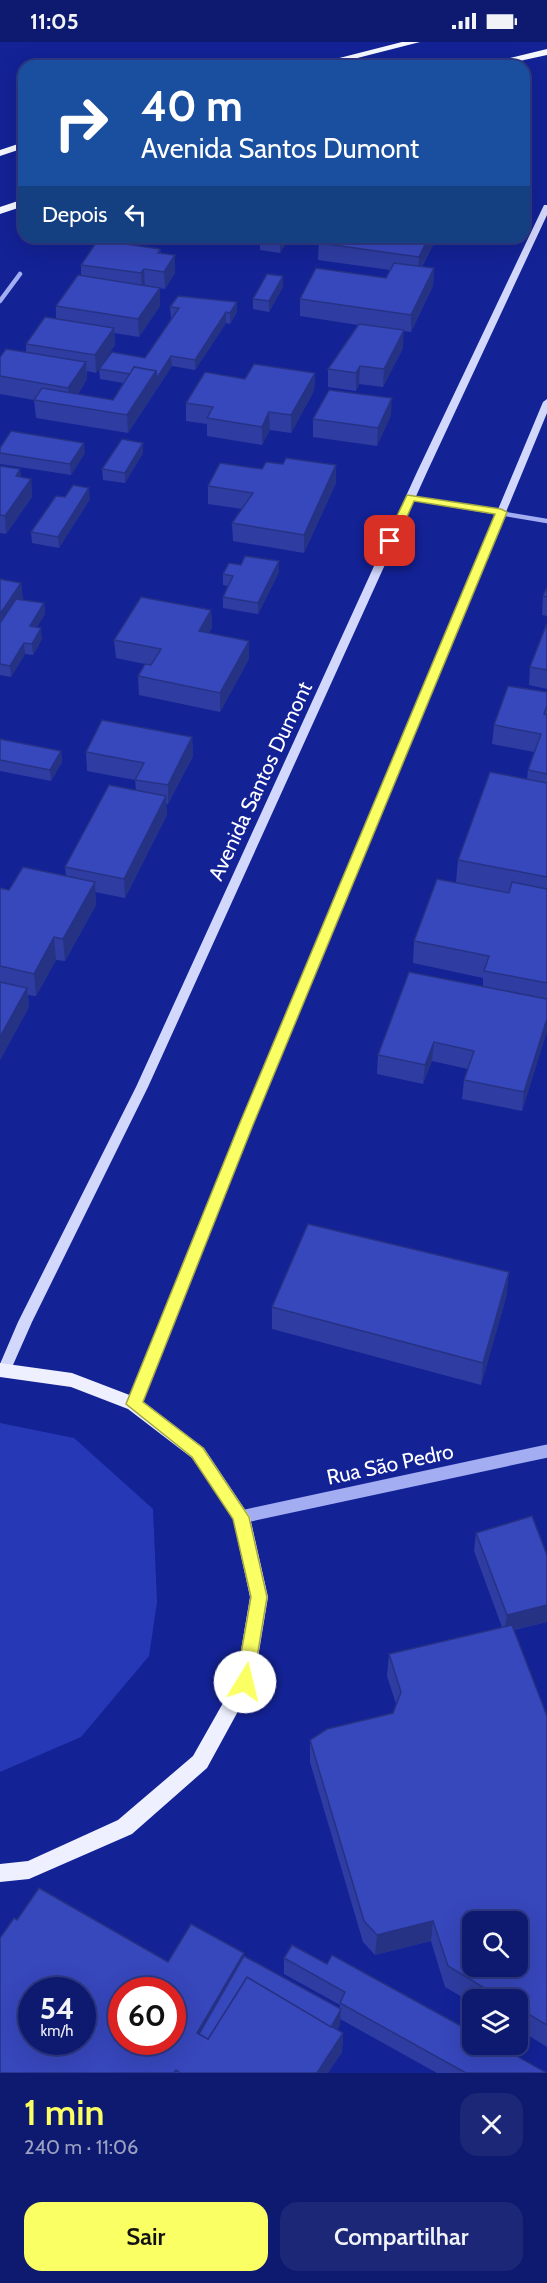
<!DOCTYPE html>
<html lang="pt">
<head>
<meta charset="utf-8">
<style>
	:root { --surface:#0e1a70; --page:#1c2778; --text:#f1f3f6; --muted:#9ba1c3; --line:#2e3883; --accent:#faff64 }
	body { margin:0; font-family:Cabin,sans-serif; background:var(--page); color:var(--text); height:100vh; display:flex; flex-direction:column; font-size:22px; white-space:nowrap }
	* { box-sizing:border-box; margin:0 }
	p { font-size:20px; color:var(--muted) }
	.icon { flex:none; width:33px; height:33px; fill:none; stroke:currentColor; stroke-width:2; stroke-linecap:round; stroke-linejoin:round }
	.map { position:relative; height:2031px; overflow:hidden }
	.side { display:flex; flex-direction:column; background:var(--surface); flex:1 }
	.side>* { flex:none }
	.top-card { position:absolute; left:18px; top:18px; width:512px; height:183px; border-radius:18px; box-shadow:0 6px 24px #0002,0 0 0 2px var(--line); background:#1a4fa0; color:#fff; overflow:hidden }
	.tools { position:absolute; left:462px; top:1869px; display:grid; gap:12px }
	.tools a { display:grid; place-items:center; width:66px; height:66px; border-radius:12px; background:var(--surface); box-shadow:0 6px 24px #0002,0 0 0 2px var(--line); font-size:30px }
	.speed { position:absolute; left:18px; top:1935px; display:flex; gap:12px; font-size:30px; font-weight:700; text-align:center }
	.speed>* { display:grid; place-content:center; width:78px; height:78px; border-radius:50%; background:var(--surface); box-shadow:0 6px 24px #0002,0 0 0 2px var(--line); line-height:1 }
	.speed small { font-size:15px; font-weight:400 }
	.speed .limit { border:9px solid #d22; background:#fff; color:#111 }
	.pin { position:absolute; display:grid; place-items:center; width:51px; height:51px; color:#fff; margin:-26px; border-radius:12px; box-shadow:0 3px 9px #0006 }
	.me { position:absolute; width:66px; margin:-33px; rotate:9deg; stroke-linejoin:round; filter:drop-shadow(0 0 4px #0008) }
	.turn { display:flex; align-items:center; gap:21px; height:126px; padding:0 24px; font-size:27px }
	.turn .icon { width:78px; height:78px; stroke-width:2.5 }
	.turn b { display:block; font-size:42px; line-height:51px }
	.then { display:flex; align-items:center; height:57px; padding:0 24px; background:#0003; gap:12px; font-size:22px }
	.round { display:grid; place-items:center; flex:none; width:63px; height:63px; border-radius:18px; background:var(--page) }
	.head { display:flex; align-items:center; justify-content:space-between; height:102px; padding:0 24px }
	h1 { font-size:36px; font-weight:600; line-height:45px; color:var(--accent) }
	.action { display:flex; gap:12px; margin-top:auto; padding:12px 24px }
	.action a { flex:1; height:69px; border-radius:18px; background:var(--accent); color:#111; font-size:24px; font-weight:600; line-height:69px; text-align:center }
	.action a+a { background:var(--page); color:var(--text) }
	.status { display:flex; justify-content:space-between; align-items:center; height:42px; padding:0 30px; background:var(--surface); direction:ltr }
	.status svg { height:16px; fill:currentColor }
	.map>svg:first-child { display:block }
	.green { fill:#2638b5 }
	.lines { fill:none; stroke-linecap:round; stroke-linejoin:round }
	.minor { stroke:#a3adf2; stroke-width:4.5 }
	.tertiary { stroke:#a3adf2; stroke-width:13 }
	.secondary { fill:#d2d7fc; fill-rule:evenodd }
	.primary { fill:#eef0ff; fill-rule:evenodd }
	.trunk { fill:#f6f8ff; fill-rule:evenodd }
	.wall { fill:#2f3da2 }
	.shaded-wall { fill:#263284 }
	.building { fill:#3747bc; stroke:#263284; stroke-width:1.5; fill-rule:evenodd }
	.route { fill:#faff64; stroke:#a2a641; stroke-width:1.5 }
	.labels { text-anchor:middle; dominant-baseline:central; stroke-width:4.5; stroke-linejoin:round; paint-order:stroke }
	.street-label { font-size:21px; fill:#fff; stroke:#132295 }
</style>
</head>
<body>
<div class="status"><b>11:05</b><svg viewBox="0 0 49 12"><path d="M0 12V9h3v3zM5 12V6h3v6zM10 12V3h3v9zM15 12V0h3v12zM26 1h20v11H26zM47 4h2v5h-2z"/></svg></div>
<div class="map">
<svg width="547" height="2031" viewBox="0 0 547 2031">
	<rect width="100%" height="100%" fill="#132295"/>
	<polygon class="green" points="0,1381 74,1396 153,1467 157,1560 149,1614 81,1695 0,1730"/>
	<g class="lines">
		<g class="minor">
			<polyline points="0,259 20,232"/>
			<polyline points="410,456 547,479"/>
		</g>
		<polyline class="tertiary" points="241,1475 547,1409"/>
		<g class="secondary">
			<polygon points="544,163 547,163 547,173 427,430 148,1045 32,1280 9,1332 0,1332 0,1322 18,1280 136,1045 417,430"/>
			<polygon points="547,357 547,371 252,1083 141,1362 139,1366 134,1368 129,1366 127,1362 240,1083 543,360"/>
		</g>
		<polygon class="primary" points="0,1321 72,1331 140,1357 204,1406 250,1475 268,1555 254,1640 207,1726 132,1792 29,1837 0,1840 0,1822 28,1819 118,1778 193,1714 236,1638 250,1555 233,1477 192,1416 128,1367 71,1345 0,1335"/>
		<g class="trunk">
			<polygon points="402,0 420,0 326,24 308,24"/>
			<polygon points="547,7 547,13 496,24 477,24"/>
			<polygon points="24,100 24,106 0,114 0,108"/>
			<polygon points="24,157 24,164 0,172 0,165"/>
		</g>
	</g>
	<g class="wall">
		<polygon points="290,195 280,211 260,208 260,198"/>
		<polygon points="319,195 437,195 422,225 434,226 433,244 411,290 403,289 403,306 383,345 359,342 356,349 328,345 328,327 358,283 300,274 300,257 386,236 390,228 318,218"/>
		<polygon points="160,207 161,212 175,231 165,247 147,244 160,264 139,295 114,291 115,303 96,331 87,329 87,337 78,352 113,358 123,341 100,337 99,327 145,316 173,276 171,276 170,265 237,260 237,270 230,282 226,281 195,328 172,324 128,391 36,376 34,358 0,352 0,315 26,310 26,302 56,277 56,264 81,234 81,223"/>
		<polygon points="283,234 283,245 269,270 253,267 253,257"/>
		<polygon points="315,331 314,349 291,391 270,388 262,403 207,394 207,382 186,379 186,361 245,337"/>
		<polygon points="391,373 377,404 313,395 313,377"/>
		<polygon points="143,401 143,411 125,441 103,438 102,427"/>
		<polygon points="0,406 85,411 71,433 0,422"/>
		<polygon points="0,424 20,427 21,435 31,437 32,455 6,492 0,491"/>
		<polygon points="336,441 304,511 233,499 232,481 242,467 208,462 208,444"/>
		<polygon points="65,455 90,457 59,506 32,501 31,490"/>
		<polygon points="241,523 279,530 258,572 223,566 223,555 228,544 223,543 223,532"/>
		<polygon points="0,537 21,541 23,558 44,561 45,572 37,585 42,597 33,613 25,612 11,635 0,633"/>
		<polygon points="547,545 547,574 542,573 543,554"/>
		<polygon points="211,568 212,586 209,591 249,617 220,670 139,653 138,634 145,622 116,616 114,598"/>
		<polygon points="547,581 547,647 529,643 530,625"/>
		<polygon points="547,650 547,989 522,1069 462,1057 464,1038 468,1027 432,1019 423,1042 377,1032 378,1013 483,944 483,936 413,921 414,899 456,840 458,818 527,737 528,728 534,710 492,702 494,683"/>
		<polygon points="192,695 193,714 168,762 166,762 167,773 125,856 95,850 96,863 65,919 56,918 36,954 28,953 29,965 0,1018 0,846 9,848 66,834 65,825 136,748 135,738 87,729 86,710"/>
		<polygon points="0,697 61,709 62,720 51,739 0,729"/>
		<polygon points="507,1252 481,1343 272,1287 272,1265"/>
		<polygon points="476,1491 547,1513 547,1580 514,1588 547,1674 547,2005 518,1987 518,1958 472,1958 472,1961 445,1945 431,1899 375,1913 363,1900 310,1720 310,1698 393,1671 396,1662 387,1634 389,1612 502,1585 474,1509"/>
		<polygon points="17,1878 168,1920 244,1914 340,1967 340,1963 284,1932 284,1916 327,1922 547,2031 437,2031 340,1977 340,1983 337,1988 343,1991 342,2010 328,2031 0,2031"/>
	</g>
	<g class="shaded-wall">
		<polygon points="284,195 290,195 280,211 280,201"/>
		<polygon points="429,195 437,195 418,232 419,215"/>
		<polygon points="175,213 175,231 165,247 164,230"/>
		<polygon points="434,226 433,244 411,290 411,273"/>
		<polygon points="144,227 145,244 142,249 141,231"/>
		<polygon points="283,234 283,245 269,270 269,259"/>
		<polygon points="160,246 160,264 139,295 138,277"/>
		<polygon points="237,260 237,270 230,282 230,271"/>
		<polygon points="226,270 226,281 195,328 195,318"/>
		<polygon points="114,286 115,303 96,331 95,313"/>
		<polygon points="404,288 403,306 383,345 384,327"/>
		<polygon points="171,314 172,324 128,391 127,373 156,329"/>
		<polygon points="86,320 87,337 70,364 68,346"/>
		<polygon points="360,324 359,342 356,349 356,331"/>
		<polygon points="315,331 314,349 291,391 291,373"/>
		<polygon points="392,356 391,373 377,404 378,386"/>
		<polygon points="269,370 270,388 262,403 262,385"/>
		<polygon points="84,401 85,411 71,433 70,422"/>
		<polygon points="143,401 143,411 125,441 125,431"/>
		<polygon points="336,423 336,441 304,511 304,493"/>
		<polygon points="20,427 22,445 16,434"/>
		<polygon points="31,437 32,455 6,492 5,474"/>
		<polygon points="89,446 90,457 59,506 58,495"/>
		<polygon points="279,519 279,530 258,572 258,561"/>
		<polygon points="21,541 23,559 0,594 0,572"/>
		<polygon points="44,561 45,572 31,595 30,584"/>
		<polygon points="211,568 212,586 199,607 199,589"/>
		<polygon points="41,586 42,597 33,613 32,602"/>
		<polygon points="249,599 249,617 220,670 220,651"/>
		<polygon points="24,601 25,612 11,635 10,624"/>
		<polygon points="192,695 193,714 168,762 168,743"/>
		<polygon points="61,709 62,720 51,739 50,728"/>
		<polygon points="166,754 167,773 125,856 124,837"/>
		<polygon points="95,840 96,863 65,919 63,897"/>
		<polygon points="54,895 56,918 36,954 34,932"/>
		<polygon points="27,946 29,965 0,1018 0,995"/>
		<polygon points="547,977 547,989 522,1069 524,1050"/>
		<polygon points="434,1000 432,1019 423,1042 425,1023"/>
		<polygon points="509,1230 507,1252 481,1343 483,1321"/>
		<polygon points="547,1563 547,1580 504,1590 507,1573"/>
		<polygon points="433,1879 431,1899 375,1913 377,1893"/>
		<polygon points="244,1911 245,1930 205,1998 197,1991"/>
		<polygon points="341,1967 340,1983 329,2002 330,1987"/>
		<polygon points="343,1991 342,2010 328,2031 317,2031"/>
	</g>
	<g class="building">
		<polygon points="262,195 284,195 280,201 260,198"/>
		<polygon points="319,195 429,195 419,215 319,201 322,196"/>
		<polygon points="98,198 160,207 158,211 175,213 164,230 144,227 141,231 81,223"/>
		<polygon points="394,221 434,226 411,273 300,257 316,226 386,236"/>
		<polygon points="267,232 283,234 269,259 253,257"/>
		<polygon points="78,233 160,246 138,277 56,264"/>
		<polygon points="178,254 237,260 230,271 226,270 195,318 171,314 157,336 156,329 134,325 130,332 99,327 112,310 145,316 179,266 170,265"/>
		<polygon points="45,275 114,286 95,313 26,302"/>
		<polygon points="359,282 404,288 384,327 360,324 356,331 328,327"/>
		<polygon points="6,307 86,320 68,346 0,334 0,315"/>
		<polygon points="254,322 315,331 291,373 269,370 262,385 207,376 213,365 186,361 205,330 245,337"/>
		<polygon points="134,325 156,329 127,373 34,358 42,346 113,358"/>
		<polygon points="329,348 392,356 378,386 313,377"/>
		<polygon points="11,389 84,401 70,422 0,411 0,406"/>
		<polygon points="122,397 143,401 125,431 102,427"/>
		<polygon points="286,416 336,423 304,493 232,481 253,451 208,444 220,421 262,427 266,420 283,422"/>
		<polygon points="0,424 20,427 16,434 31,437 5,474 0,473"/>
		<polygon points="73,443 89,446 58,495 31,490 56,454 65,455"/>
		<polygon points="245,514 279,519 258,561 223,555 233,534 223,532 229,521 241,523"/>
		<polygon points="0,537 21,541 0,572"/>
		<polygon points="547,545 547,555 543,554"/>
		<polygon points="141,555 211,568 199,589 249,599 220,651 138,634 145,622 151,623 161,607 114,598"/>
		<polygon points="16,557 44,561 30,584 41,586 32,602 24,601 10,624 0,622 0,581"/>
		<polygon points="547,581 547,628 530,625"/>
		<polygon points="508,644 547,650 547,664 544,672 547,673 547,732 528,728 541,692 494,683"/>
		<polygon points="102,678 192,695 168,743 135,738 144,721 86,710"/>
		<polygon points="0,697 61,709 50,728 0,718"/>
		<polygon points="490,730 547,741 547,835 458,818"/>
		<polygon points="109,743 166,754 124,837 65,825"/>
		<polygon points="23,825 95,840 63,897 54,895 34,932 0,924 0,846 9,848"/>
		<polygon points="437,837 509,851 512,840 547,847 547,941 484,929 489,914 414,899"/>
		<polygon points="409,930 547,957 547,977 524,1050 464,1038 474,1009 434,1000 425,1023 378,1013"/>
		<polygon points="0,940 27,946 0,995"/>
		<polygon points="308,1182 509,1230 483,1321 272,1265"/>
		<polygon points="532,1474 547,1513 547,1563 507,1573 476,1491"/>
		<path d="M 512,1583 L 547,1674 L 547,1983 L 518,1966 L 518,1958 L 504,1958 L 448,1924 L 433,1879 L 377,1893 L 364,1879 L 310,1698 L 327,1687 L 393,1671 L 401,1650 L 389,1612 ZM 472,1880 L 518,1880 L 518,1924 L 472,1924 Z"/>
		<path d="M 39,1846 L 168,1920 L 191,1882 L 244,1911 L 197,1991 L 208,1997 L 247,1935 L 343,1991 L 317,2031 L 180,2031 L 176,2028 L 174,2031 L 0,2031 L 0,1896 L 14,1876 L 17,1878 ZM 32,1948 L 82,1948 L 82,2000 L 32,2000 ZM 122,1948 L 172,1948 L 172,2000 L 122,2000 Z"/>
		<polygon points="292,1903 327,1922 332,1913 472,1990 472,2002 495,2002 547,2031 466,2031 340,1961 345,1950 284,1916"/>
		<polygon points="244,1914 341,1967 331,1985 247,1935 208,1997 199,1992"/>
	</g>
	<polygon class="route" points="407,453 501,467 507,470 253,1083 143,1360 203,1406 249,1475 267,1555 253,1640 251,1645 245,1648 239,1645 236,1640 251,1555 233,1477 192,1415 126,1362 239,1083 495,472 414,459 396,499 387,502 385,499"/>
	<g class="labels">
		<g class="street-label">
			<text transform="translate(260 739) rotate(-65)">Avenida Santos Dumont</text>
			<text transform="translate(390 1422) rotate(-12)">Rua São Pedro</text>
		</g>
	</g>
</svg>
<div class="tools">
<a><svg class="icon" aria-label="search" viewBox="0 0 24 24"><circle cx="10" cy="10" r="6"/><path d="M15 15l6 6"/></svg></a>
<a><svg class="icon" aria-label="layers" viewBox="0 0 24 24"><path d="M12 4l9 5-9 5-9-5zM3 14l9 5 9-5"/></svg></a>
</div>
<div class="speed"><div>54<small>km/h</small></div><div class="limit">60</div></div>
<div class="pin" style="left:390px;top:499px;background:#d93025"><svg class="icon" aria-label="arrive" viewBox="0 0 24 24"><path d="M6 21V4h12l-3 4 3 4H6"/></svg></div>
<svg class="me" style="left:245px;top:1640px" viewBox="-20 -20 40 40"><circle r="19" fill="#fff"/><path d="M0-13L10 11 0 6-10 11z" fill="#faff64"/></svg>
<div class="top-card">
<div class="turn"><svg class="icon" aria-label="right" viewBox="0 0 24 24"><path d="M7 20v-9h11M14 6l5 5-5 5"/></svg><div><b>40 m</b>Avenida Santos Dumont</div></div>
<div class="then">Depois<svg class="icon" aria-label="left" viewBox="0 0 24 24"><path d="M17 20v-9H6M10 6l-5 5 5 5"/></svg></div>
</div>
</div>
<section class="side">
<div class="head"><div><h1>1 min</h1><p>240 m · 11:06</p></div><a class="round"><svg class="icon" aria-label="close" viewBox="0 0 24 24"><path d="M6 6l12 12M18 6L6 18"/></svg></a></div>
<div class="action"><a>Sair</a><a>Compartilhar</a></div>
</section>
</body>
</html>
